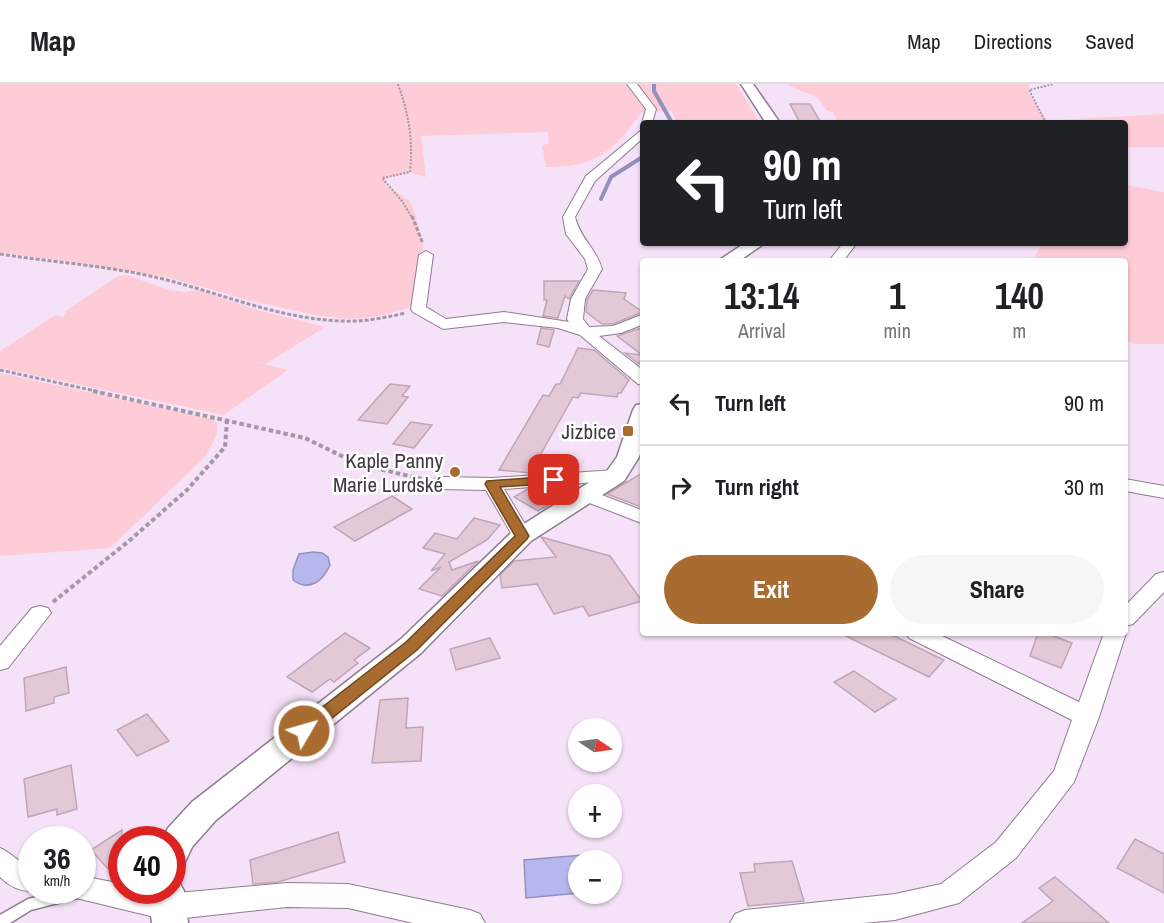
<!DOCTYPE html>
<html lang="en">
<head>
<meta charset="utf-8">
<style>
	:root { --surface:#fff; --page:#f6f6f6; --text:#202124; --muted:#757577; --line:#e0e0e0; --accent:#a96c30 }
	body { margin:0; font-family:"Archivo Narrow",sans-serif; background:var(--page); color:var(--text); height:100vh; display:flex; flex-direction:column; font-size:22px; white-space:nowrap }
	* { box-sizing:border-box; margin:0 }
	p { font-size:20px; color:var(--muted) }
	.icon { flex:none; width:33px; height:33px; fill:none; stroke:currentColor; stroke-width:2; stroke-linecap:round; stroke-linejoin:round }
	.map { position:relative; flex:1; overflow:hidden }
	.panel { position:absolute; left:640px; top:174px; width:488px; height:378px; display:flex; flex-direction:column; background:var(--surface); border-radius:6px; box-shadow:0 2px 4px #0004 }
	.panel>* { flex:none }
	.top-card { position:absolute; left:640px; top:36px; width:488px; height:126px; border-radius:6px; box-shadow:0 2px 4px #0004; background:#202124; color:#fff; overflow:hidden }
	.needle { width:39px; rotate:103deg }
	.controls { position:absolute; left:568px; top:634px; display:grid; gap:12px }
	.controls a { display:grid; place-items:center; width:54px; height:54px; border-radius:50%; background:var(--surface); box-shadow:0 2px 4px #0004; font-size:30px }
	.speed { position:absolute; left:18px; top:742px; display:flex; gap:12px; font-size:30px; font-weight:700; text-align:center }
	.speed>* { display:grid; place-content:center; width:78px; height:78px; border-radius:50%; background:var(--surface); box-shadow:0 2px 4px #0004; line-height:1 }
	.speed small { font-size:15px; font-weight:400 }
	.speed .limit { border:9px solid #d22; background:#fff; color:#111 }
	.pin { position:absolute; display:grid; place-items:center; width:51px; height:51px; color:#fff; margin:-26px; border-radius:12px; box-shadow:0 3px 9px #0006 }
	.me { position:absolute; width:66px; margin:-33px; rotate:52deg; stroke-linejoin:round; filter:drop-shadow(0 0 4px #0008) }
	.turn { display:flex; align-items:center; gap:21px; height:126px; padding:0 24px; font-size:27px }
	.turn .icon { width:78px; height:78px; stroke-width:2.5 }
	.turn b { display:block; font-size:42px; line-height:51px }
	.eta { display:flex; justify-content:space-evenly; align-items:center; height:102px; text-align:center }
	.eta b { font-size:36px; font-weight:700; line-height:42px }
	.cta { display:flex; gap:12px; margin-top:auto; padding:12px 24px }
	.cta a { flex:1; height:69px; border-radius:36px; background:var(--accent); color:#fff; font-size:24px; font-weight:700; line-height:69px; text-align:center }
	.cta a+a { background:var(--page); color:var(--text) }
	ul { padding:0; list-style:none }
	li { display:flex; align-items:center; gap:18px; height:84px; padding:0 24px; border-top:2px solid var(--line) }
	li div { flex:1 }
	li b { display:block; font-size:22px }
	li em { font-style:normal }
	header { display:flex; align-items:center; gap:36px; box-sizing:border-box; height:84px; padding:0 30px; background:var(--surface); border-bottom:2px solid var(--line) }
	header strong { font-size:28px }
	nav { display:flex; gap:33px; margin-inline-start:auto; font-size:21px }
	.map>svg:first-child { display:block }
	.green { fill:#fdccd7 }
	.water { fill:#b6b7ef; stroke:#9391bb; stroke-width:1.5 }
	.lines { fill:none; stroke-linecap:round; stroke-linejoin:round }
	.stream { stroke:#9391bb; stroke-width:4 }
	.building { fill:#e3c8d7; stroke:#c0a6b5; stroke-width:1.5 }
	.service-casing { stroke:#8e7c90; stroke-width:3 }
	.minor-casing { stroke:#8e7c90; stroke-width:2 }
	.tertiary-casing { stroke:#8e7c90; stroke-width:3 }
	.path-far2 { stroke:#a597a7; stroke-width:2; stroke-dasharray:2 1.5; stroke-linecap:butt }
	.path-far1 { stroke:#a597a7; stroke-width:3; stroke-dasharray:4 2; stroke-linecap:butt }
	.path { stroke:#a597a7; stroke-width:4; stroke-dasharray:4.5 3; stroke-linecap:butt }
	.service { fill:#fff; fill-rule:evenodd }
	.minor { fill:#fff; fill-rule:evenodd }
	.tertiary { fill:#fff; fill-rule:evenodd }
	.route { fill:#a96c30; stroke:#6e461f; stroke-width:1.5 }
	.poi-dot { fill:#a96c30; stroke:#fff; stroke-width:2 }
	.labels { text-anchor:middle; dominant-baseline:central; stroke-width:5; stroke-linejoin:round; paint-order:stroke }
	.poi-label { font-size:21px; fill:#413942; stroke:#fff; text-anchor:end }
</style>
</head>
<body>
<header>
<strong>Map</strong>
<nav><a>Map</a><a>Directions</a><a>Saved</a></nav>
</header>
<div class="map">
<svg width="1164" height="839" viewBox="0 0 1164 839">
	<rect width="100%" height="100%" fill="#f6e2f8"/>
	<g class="green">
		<path d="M 0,0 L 736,0 L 760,39 L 677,39 L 671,26 L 641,29 C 613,68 595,84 546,83 L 542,62 L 549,59 L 548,48 L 421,52 L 426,93 L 407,88 L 386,95 L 386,101 L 410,117 L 416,132 L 423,160 L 423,190 L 416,218 L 408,224 L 379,232 L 351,235 L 319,232 L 248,216 L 167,193 L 0,168 Z"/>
		<polygon points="790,0 1029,0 1028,9 1049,39 838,39 833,28 827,27 818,14 788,1"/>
		<polygon points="1164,30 1164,63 1125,63 1125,39 1057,39 1056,36"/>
		<polygon points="1125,101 1164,108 1164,260 1137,260 1125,257 1125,177 1032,177 1043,159 1125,159"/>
		<polygon points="127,191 169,206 185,208 199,206 254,225 325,243 266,280 232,272 288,286 224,331 0,284 0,267 55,231 63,233 67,226 118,192"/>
		<polygon points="0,289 212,335 217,339 217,350 206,372 110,464 0,472"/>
	</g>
	<g class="water">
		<path d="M 313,468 L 322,469 L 328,473 L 330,481 C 323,497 309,508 293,496 L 293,486 L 299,470 Z"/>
		<polygon points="606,769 607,777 579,777 579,809 526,814 524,776"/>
	</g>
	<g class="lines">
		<g class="stream">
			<polyline points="654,0 654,7 672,39"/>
			<polyline points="601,115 611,93 644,72"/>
		</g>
	</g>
	<g class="building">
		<polygon points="790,20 810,20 821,39 800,39"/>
		<polygon points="544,197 579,197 569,215 565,212 558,234 543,232 547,216 544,216"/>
		<polygon points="593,206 626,209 624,215 643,228 613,240 602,240 586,228 587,216"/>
		<polygon points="644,243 644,273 639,280 625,269 642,271 617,252"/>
		<polygon points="541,244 554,246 549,263 537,260"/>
		<polygon points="578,264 594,266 629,296 621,309 618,309 617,313 581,309 578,314 573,313 530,389 499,386 543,311 549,312 556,300 560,300"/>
		<polygon points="390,300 410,302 402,312 408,313 387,340 358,336"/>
		<polygon points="411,338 432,341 414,364 393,360"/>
		<polygon points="644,388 644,424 607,410 622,401"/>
		<polygon points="549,404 563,412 538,427 514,413 528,405"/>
		<polygon points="392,412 412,425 355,457 334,443"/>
		<polygon points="474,434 500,441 487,456 449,478 452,486 478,477 442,512 419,505 441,483 431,487 445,470 423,464 435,449 457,455"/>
		<polygon points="541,453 610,472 642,517 589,532 583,522 554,530 537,500 502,504 500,491 514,477 556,473"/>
		<polygon points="345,549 370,564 354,576 358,579 334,598 330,595 312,608 287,593"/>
		<polygon points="840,549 888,549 944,576 929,593"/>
		<polygon points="1038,549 1045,549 1072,559 1061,584 1030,572"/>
		<polygon points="490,554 500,574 456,586 450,565"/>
		<polygon points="66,583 69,609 54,613 54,619 26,627 24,594"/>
		<polygon points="854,587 896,615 875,628 834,598"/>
		<polygon points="408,614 406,644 423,643 421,677 372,679 380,616"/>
		<polygon points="147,630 169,657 137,672 117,646"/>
		<polygon points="71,681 77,725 57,731 57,725 28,733 24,695"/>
		<polygon points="122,746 122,776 108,785 91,766"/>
		<polygon points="338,748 345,778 278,798 253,800 250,776"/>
		<polygon points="1135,755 1164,770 1164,809 1117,784"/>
		<polygon points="792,777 804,817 748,822 740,789 755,788 754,780"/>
		<polygon points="1055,793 1109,839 1022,839 1053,817 1039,804"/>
	</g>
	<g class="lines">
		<g class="service-casing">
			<polygon id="service" points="82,803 85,804 87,808 85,812 31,826 10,839 0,839 0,831 28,815 61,807 82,807"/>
		</g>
		<g class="minor-casing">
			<g id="minor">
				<polygon points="627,0 637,0 656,25 652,39 644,39 644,41 642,39 646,25"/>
				<path d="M 644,44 L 644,53 L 595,97 L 575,133 C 581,156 596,164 602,185 L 585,215 L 583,235 L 589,243 L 613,242 L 644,230 L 644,240 L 621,249 L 599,252 L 644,287 L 644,301 L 638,300 L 580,251 L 558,244 L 504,238 L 443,245 L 413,228 L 411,225 L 419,171 L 426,167 L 433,171 L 426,223 L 446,235 L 504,228 L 569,238 L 567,235 L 571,215 L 588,185 L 585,175 L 566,150 L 563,133 L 586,92 Z"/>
				<polygon points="843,159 857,159 843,177 829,177"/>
				<polygon points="616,386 623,388 625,392 623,396 504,405 532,452 529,456 522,458 515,456 486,406 441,405 434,403 431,399 434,395 441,393 492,394"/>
				<polygon points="1125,395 1164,402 1164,414 1125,407"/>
				<polygon points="586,405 644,427 644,440 579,415 576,411 579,407"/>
				<polygon points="1164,488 1164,508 1133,540 1125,542 1125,522 1156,490"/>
				<polygon points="40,522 48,524 51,529 8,584 0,586 0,562 32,524"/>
				<polygon points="1125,547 1126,549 1099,633 1074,698 1016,774 959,819 895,836 863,839 730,839 735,830 745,826 895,810 941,800 996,758 1054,687 1072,636 909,554 906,549 936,549 1079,618 1104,549 1125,549"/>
				<path d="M 0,764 C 12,769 20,780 32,784 L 32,807 L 35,807 C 21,808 10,803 0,793 Z"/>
				<polygon points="82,792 122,800 122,807 151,807 167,810 287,799 348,800 470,826 480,830 485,839 413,839 348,824 287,823 167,836 72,813 69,807 82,807"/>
			</g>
		</g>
		<g class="tertiary-casing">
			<g id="tertiary">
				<polygon points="741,0 753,0 780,39 766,39"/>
				<polygon points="745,159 765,159 739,177 718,177"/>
				<polygon points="644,320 644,360 639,373 624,397 531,457 421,569 216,736 192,763 184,780 172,784 172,756 162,756 168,744 192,718 401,555 513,447 607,387 617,373 633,326 636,321"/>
				<polygon points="172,794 178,796 184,807 188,839 152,839 148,807 172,807"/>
			</g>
		</g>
		<g class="path-far2">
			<path d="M 398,0 C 409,31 413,55 410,88 L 382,94 L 402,117 L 412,134"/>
			<polyline points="1046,39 1029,6 1054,0"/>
		</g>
		<g class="path-far1">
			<polyline points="412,132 423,160"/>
			<path d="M 0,170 C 50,178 101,181 150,192 C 214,206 276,235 342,237 C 363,238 384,234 405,229"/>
			<polyline points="0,286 100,308"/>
		</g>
		<g class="path">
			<polyline points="93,307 305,354 358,380 422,395"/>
			<polyline points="53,518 129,457 187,406 225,363 227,336"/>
		</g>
		<use href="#service" class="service"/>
		<use href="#minor" class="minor"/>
		<use href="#tertiary" class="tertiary"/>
	</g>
	<polygon class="route" points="554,392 561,396 559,399 500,403 529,452 527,455 417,566 311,651 304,653 298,651 296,647 298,642 406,558 515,452 485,400 487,397"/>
	<g class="poi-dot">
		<rect x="622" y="341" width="12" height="12" rx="3"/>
		<circle cx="455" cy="388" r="6"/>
	</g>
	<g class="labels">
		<g class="poi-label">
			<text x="616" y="347">Jizbice</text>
			<text x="443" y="376">Kaple Panny<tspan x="443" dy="24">Marie Lurdské</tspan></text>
		</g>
	</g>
</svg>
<div class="controls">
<a><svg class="needle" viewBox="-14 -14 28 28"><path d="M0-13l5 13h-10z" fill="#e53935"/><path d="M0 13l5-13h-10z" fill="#757577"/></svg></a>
<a>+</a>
<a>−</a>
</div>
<div class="speed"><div>36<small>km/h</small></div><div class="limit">40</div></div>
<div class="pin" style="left:554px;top:396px;background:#d93025"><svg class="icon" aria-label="arrive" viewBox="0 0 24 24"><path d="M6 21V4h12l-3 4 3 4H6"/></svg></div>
<svg class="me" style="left:304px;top:647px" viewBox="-20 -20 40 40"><circle r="17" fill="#a96c30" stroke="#fff" stroke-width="3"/><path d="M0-11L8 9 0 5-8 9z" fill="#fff"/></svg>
<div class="top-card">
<div class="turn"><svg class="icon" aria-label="left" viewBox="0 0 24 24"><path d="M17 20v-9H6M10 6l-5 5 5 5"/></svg><div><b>90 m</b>Turn left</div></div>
</div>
<section class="panel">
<div class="eta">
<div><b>13:14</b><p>Arrival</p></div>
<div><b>1</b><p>min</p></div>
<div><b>140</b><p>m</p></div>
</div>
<ul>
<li><svg class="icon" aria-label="left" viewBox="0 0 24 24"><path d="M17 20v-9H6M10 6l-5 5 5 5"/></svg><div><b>Turn left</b></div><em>90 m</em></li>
<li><svg class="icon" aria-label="right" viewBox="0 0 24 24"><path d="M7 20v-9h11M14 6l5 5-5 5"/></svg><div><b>Turn right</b></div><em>30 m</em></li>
</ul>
<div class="cta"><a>Exit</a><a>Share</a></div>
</section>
</div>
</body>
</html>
